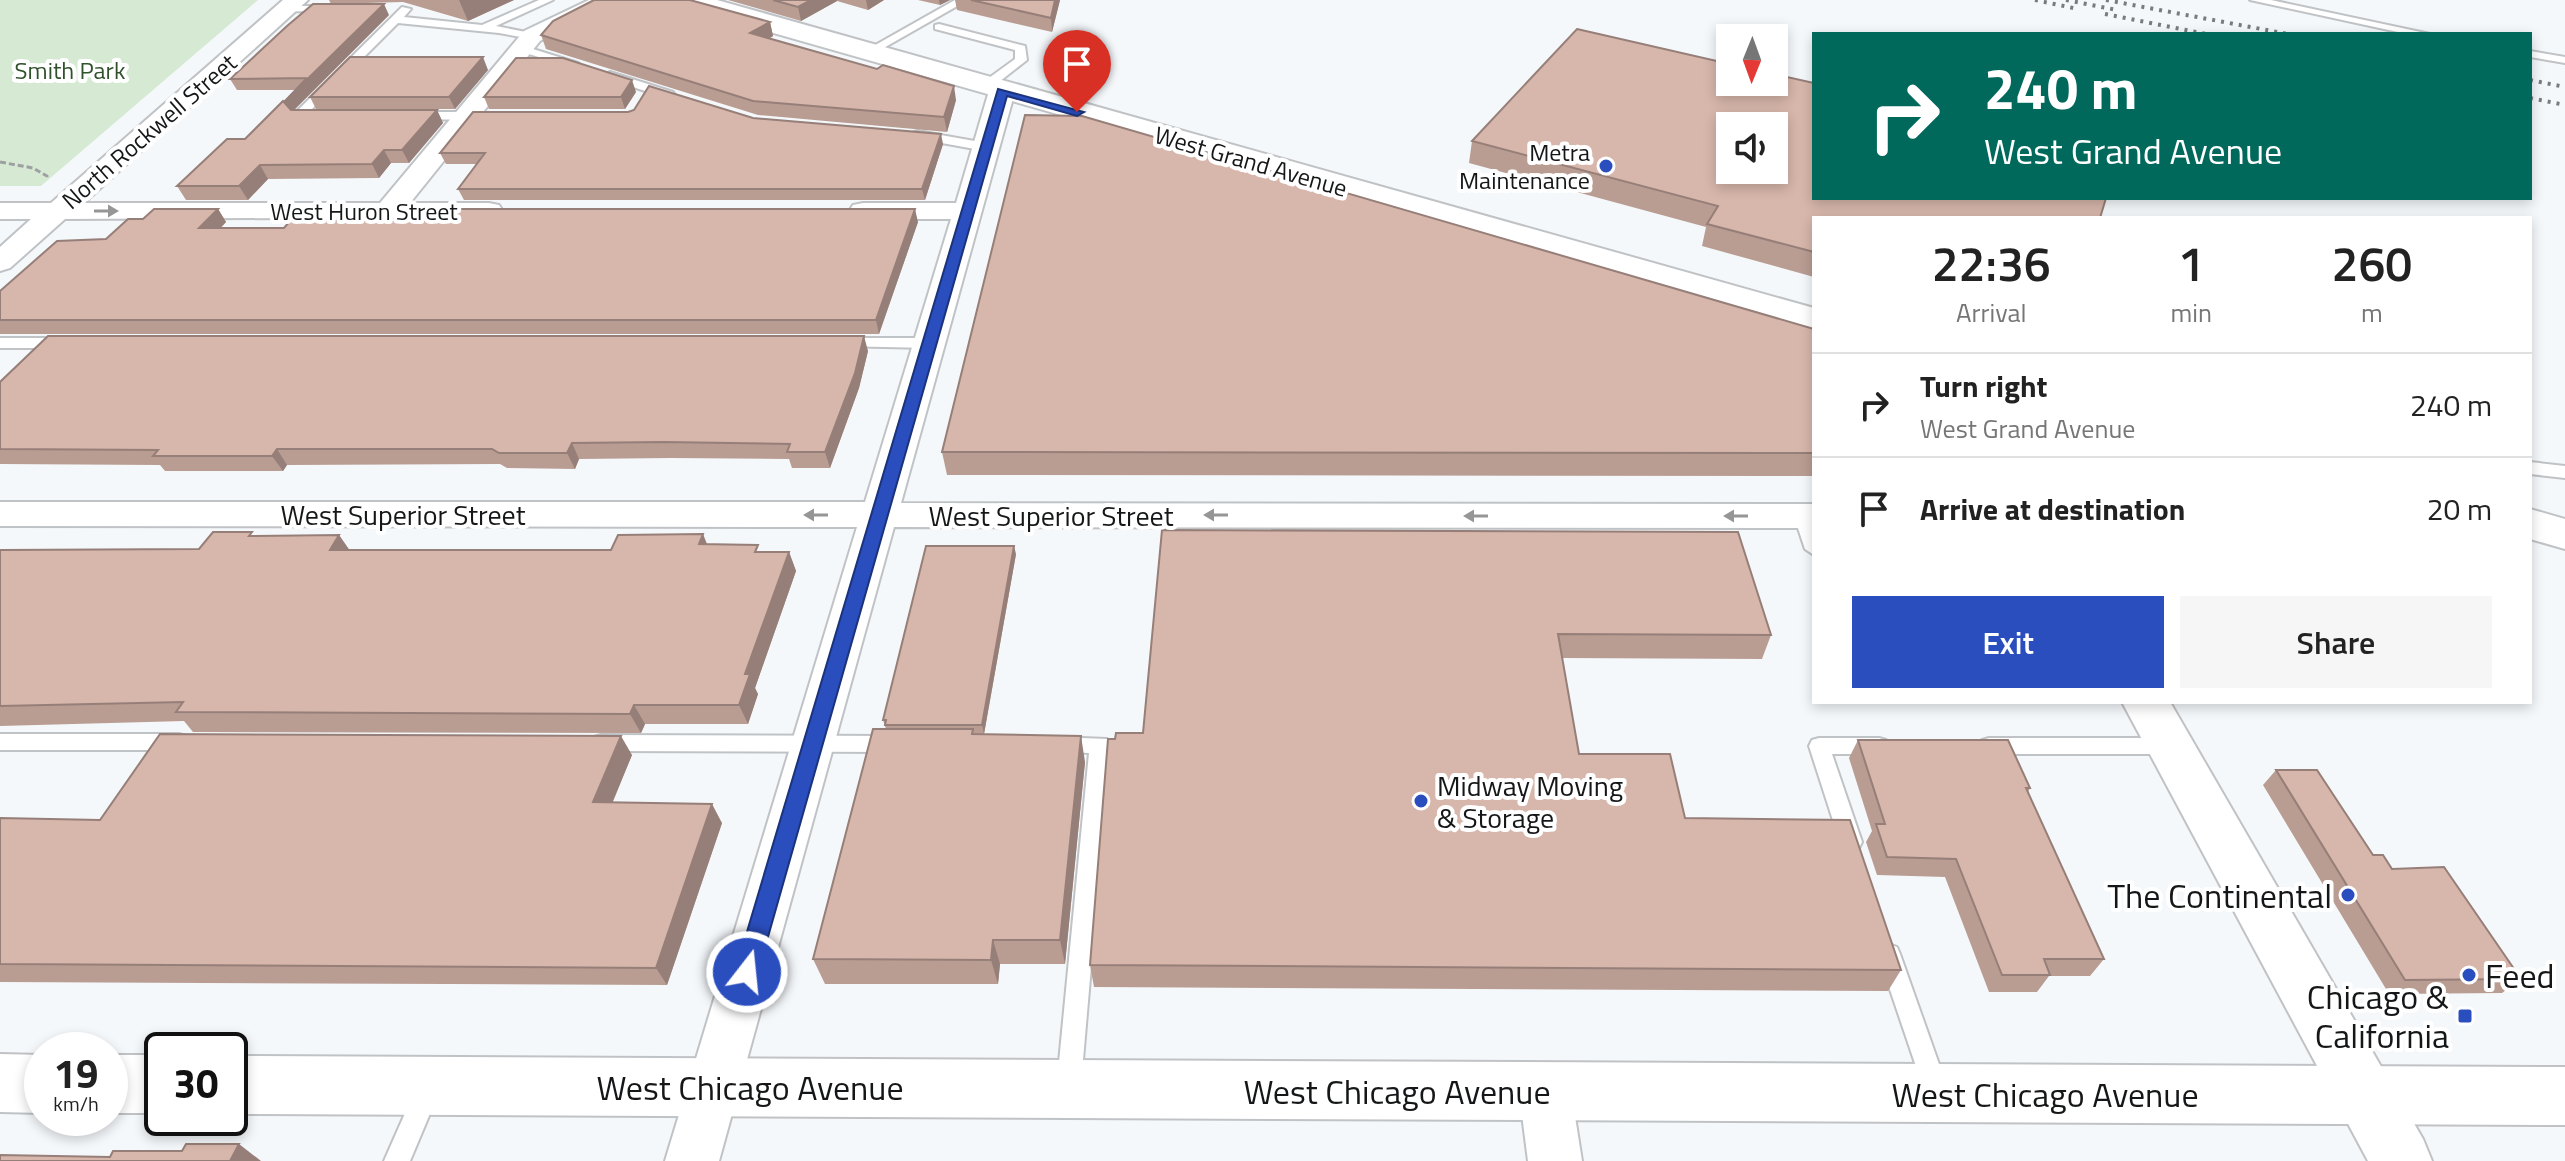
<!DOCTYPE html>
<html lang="en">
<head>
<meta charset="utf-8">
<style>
	:root { --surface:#fff; --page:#f6f6f6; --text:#222; --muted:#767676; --line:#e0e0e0; --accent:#2a4ebe }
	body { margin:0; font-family:"Titillium Web",sans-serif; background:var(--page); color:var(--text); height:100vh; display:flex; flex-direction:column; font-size:30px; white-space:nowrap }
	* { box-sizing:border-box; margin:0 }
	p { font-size:26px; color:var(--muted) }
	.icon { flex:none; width:44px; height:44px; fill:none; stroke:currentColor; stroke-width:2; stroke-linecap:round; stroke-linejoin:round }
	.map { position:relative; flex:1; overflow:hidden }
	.panel { position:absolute; left:1812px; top:216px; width:720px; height:488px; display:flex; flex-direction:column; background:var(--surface); border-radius:0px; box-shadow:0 4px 12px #0003 }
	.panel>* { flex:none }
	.guide { position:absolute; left:1812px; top:32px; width:720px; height:168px; border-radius:0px; box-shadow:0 4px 12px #0003; background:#00695c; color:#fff; overflow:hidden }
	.needle { width:52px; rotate:181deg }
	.tools { position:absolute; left:1716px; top:24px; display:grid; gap:16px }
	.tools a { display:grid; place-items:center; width:72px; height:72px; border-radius:0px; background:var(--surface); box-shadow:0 4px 12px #0003; font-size:40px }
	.speed { position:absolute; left:24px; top:1032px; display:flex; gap:16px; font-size:40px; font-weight:700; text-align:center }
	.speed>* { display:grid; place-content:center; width:104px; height:104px; border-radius:50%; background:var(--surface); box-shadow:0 4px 12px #0003; line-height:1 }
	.speed small { font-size:20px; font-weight:400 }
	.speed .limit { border:4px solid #111; border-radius:12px; background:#fff; color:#111 }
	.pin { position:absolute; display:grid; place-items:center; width:68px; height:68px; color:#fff; margin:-82px -34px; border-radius:50% 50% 50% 0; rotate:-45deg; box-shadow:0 0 8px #0007 }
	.pin .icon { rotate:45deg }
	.me { position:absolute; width:88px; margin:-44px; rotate:16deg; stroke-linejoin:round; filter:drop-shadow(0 0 6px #0008) }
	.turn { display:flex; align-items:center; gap:28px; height:168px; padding:0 40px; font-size:36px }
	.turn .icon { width:104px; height:104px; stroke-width:2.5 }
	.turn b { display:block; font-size:56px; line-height:68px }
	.eta { display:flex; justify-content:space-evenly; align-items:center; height:136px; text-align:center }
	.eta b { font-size:48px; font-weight:600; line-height:56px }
	.action { display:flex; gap:16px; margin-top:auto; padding:16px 40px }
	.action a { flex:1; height:92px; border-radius:0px; background:var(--accent); color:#fff; font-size:32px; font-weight:600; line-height:92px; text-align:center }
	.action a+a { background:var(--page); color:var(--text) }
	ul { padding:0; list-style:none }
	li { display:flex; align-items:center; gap:24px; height:104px; padding:0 40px; border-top:2px solid var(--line) }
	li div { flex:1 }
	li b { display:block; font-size:30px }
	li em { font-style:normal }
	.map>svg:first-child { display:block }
	.green { fill:#d6ead3 }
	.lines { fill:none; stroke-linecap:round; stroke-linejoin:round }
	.service-casing { stroke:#c0c3c6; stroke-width:4 }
	.minor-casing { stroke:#c0c3c6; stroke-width:4 }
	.tertiary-casing { stroke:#c0c3c6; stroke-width:4 }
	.secondary-casing { stroke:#c0c3c6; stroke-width:4 }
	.path { stroke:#9d9fa1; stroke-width:3; stroke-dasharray:6 3; stroke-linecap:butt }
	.service { fill:#fff; fill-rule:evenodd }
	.minor { fill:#fff; fill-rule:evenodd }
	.tertiary { fill:#fff; fill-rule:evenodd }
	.secondary { fill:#fff; fill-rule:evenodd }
	.rail { stroke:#7a7b7d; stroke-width:4; stroke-dasharray:3 6; stroke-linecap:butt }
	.wall { fill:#b99d93 }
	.shaded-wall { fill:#967f78 }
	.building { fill:#d7b6ab; stroke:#967f78; stroke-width:2; fill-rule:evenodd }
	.oneway { fill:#969697 }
	.route { fill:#2a4ebe; stroke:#1b337c; stroke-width:2 }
	.poi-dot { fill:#2a4ebe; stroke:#fff; stroke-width:3 }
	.labels { text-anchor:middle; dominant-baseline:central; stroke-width:8; stroke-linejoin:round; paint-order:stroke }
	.far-park-label { font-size:24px; fill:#31512c; stroke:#fff }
	.far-street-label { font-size:24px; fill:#151617; stroke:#fff }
	.far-poi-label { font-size:24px; fill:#151617; stroke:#fff; text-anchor:end }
	.street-label { font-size:28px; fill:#151617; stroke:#fff }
	.poi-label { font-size:28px; fill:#151617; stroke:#fff; text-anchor:start }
	.near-poi-label { font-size:34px; fill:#151617; stroke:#fff; text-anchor:end }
	.near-street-label { font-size:34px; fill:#151617; stroke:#fff }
</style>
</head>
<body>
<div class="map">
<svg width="2565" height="1161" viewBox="0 0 2565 1161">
	<rect width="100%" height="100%" fill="#f5f8fb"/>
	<polygon class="green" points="0,0 258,0 41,186 0,186"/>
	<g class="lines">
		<g class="service-casing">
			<g id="service">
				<polygon points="539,0 553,0 496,26 536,34 536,38 532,39 499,33 398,23 302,119 292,116 402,7 411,9 404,17 482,25"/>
				<polygon points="955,0 966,1 873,54 863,52"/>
				<polygon points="2250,0 2271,0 2430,34 2407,34"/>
				<polygon points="287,6 331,6 336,9 331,12 283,11 283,7"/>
				<polygon points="939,24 1025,46 1027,60 990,89 982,89 982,83 1015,59 1015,50 935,29 935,25"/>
				<polygon points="520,45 578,63 580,65 574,68 516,50 514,48"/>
				<polygon points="2530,51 2565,57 2565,63 2530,57"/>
				<polygon points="610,72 673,92 675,95 669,99 606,78 606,74"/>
				<polygon points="415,112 477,112 483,116 477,120 411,119 409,116"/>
				<polygon points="918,131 986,143 992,147 986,151 914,138 914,132"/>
				<polygon points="0,338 65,338 73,343 65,348 0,348"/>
				<polygon points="843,338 929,338 937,343 929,348 838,346 838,340"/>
				<polygon points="2530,462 2565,466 2565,478 2530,474"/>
				<polygon points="1803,510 1809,512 1814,523 1814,555 1805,549 1794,516"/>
				<polygon points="0,734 179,734 186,736 189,742 186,748 179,750 0,750"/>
				<polygon points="601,735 891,736 898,738 901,744 898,750 891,752 601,751 594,749 591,743 594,737"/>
				<polygon points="1057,737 1107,739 1110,745 1081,1083 1078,1091 1069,1095 1060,1091 1057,1083 1089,753 1050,751 1047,745 1050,739"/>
				<polygon points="1819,738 1879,738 1886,740 1889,746 1886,752 1879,754 1832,754 1862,842 1859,848 1851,851 1843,848 1840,842 1809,746 1812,740"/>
				<polygon points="1989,738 2167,738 2174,740 2177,746 2174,752 2167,754 1989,754 1982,752 1979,746 1982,740"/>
				<polygon points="1889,944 1897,947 1900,954 1946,1084 1943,1092 1934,1096 1925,1092 1922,1084 1878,954 1881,947"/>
				<polygon points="427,1080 436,1084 439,1092 410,1161 384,1161 418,1084"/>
			</g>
		</g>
		<g class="minor-casing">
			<g id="minor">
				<polygon points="283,0 308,0 84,203 380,203 524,31 589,0 618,0 540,41 410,203 489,203 499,205 503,211 499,217 65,219 10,268 0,271 0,247 31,219 0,219 0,203 51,203"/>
				<polygon points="1002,83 1015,91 901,503 1814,504 1814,528 894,527 719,1161 665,1161 857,527 0,526 0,502 865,502 951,219 863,219 853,217 849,211 853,205 863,203 956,203 989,91"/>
				<polygon points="1545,1066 1563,1073 1571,1091 1582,1161 1528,1161 1519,1091 1527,1073"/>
			</g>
		</g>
		<g class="tertiary-casing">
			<polygon id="tertiary" points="2122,702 2170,702 2423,1139 2432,1161 2368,1161"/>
		</g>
		<g class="secondary-casing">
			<g id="secondary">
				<polygon points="675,0 717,0 1814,308 1814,330 679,6"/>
				<polygon points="2530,509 2565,519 2565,549 2530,539"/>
				<polygon points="0,1054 42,1055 42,1113 0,1112"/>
				<rect x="110" y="1055" width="52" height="58"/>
				<polygon points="230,1056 2565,1067 2565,1125 230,1114"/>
			</g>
		</g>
		<polyline class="path" points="0,162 33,168 47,176 47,180"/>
		<use href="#service" class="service"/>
		<use href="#minor" class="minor"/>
		<use href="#tertiary" class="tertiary"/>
		<use href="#secondary" class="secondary"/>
		<g class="rail">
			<polyline points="2035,0 2078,9"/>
			<polyline points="2066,0 2117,10"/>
			<polyline points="2106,0 2288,34"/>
			<polyline points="2105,14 2206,34"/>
			<polyline points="2530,80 2565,87"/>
			<polyline points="2530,98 2565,105"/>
		</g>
	</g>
	<g class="wall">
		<polygon points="329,0 514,0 468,21 403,2 331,4"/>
		<polygon points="728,0 884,0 868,10 837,1 801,21"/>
		<polygon points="918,0 950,0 940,5"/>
		<polygon points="955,0 1060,0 1052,32 957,10"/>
		<polygon points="389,15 294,110 437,110 443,123 409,163 391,163 379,178 268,179 248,200 186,200 177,186 245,139 296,90 237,90 230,79"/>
		<polygon points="770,22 773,36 769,39 956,100 947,132 758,115 546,49 541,35"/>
		<polygon points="488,70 455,109 316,109 310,97"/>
		<polygon points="636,92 625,109 489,109 484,97"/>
		<polygon points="753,118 943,144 925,200 464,200 458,189 477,164 446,164 440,153"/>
		<polygon points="1472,141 1814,218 1814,277 1702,246 1706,227 1469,163"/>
		<polygon points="218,209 226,222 221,228 918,222 879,334 0,334 0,291 106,239 143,219"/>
		<polygon points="1814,329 1814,476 947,475 942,452"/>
		<polygon points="868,351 859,388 830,468 792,468 789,459 671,458 579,459 575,469 507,468 500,464 287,465 283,471 165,471 160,465 0,464 0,382"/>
		<polygon points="1162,530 1771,635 1762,659 1562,658 1579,754 1685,818 1901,970 1888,991 1094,987 1090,965 1115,739 1143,733"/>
		<polygon points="339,535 349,550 611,550 708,545 760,552 789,552 796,571 755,688 758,694 748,724 645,724 641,733 193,732 184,721 0,726 0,550 199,549 255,536"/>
		<polygon points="1016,554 984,734 974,734 1085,762 1065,964 1000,964 998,984 825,984 813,959 886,729 883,720"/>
		<polygon points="1858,740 2030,788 2028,792 2104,959 2090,976 2049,976 2037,992 1989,992 1945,877 1877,875 1866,842 1872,831 1849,758"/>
		<polygon points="632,755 612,802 722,823 667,985 0,982 0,818 100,820"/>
		<polygon points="2276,770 2373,855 2392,869 2521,979 2502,993 2389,994 2263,785"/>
	</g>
	<g class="shaded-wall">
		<polygon points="459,0 514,0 468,21"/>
		<polygon points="811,0 837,0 837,1 801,21 798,7"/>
		<polygon points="866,0 884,0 868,10"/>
		<polygon points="939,0 950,0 940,5"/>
		<polygon points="1055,0 1060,0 1052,32 1051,18"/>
		<polygon points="384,4 389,15 290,114 284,102"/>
		<polygon points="770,22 773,36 754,47 750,33"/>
		<polygon points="483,57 488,70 455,109 449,97"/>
		<polygon points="632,80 636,92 625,109 621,97"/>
		<polygon points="954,86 956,100 947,132 944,117"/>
		<polygon points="437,110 443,123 409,163 402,150"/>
		<polygon points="941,134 943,144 925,200 922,189"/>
		<polygon points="384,150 391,163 379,178 372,164"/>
		<polygon points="260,165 268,179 248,200 239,186"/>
		<polygon points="218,209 226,222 207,241 199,228"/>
		<polygon points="915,209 918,222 879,334 876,320"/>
		<polygon points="864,336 868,351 859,388 830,468 825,452"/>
		<polygon points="572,443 579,459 575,469 567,453"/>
		<polygon points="277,449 287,465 283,471 272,456"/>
		<polygon points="703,534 711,554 699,544"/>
		<polygon points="339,535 353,555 330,550"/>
		<polygon points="1014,546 1016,554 984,734 982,725"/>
		<polygon points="789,552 796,571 755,688 758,694 748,724 739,705 745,674"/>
		<polygon points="634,705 645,724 641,733 630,714"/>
		<polygon points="621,736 632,755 605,821 593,802"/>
		<polygon points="1081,736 1085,762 1065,964 1060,940"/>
		<polygon points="712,804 722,823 667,985 656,968"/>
		<polygon points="993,940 1000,964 998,984 991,960"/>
		<polygon points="239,1144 261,1161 230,1161"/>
	</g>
	<g class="building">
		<polygon points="594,0 690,0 770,22 750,33 877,69 883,65 954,86 944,117 753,101 541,35 553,21"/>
		<polygon points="773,0 811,0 798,7"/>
		<polygon points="971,0 1055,0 1051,18"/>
		<polygon points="313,4 384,4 284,102 307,78 230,79 287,26"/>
		<path d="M 1577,29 L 1730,64 L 1730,82 L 1774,82 L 1774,74 L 1814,83 L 1814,198 L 2106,198 L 2100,218 L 1814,218 L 1814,252 L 1707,224 L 1718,206 L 1472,141 ZM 1730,126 L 1774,126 L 1774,170 L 1730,170 Z"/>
		<polygon points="350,57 483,57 449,97 310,97"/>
		<polygon points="516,58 563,58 632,80 621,97 484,97"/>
		<polygon points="649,86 753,118 941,134 922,189 458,189 485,153 440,153 473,112 628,112 634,110"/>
		<polygon points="283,101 291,110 437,110 402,150 384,150 372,164 260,165 239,186 177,186 227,139 245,139"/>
		<polygon points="1025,115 1082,116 1814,329 1814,453 942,452"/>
		<polygon points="154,209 218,209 199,228 284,228 290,221 432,221 441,209 915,209 876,320 0,320 0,291 57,241 106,239 128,219 143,219"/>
		<polygon points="48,336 864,336 855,373 825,452 787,452 790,444 664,442 572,443 567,453 499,453 492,449 277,449 272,456 153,456 158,450 0,449 0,382"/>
		<polygon points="1162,530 1738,532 1771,635 1558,634 1579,754 1670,754 1685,818 1850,820 1901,970 1090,965 1108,739 1115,739 1116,733 1143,733"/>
		<polygon points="213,532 252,532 249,536 339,535 330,550 611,550 618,535 703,534 699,544 758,545 755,552 789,552 745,674 750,674 739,705 634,705 630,714 176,712 183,702 0,706 0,550 199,549"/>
		<polygon points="926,546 1014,546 982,725 885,725 886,720 883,720"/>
		<polygon points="873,729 973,729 972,734 1081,736 1060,940 993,940 991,960 813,959"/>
		<polygon points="160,734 621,736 593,802 712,804 656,968 0,964 0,818 100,820"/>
		<polygon points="1858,740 2008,740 2030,788 2026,788 2104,959 2044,959 2050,975 2002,975 1956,859 1887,857 1876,824 1885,824"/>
		<polygon points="2276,770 2317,770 2373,855 2383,855 2392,869 2444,867 2521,979 2405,980"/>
		<polygon points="186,1144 239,1144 230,1161 0,1161 0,1155 110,1157 113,1151 182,1151"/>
	</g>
	<defs><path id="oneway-solid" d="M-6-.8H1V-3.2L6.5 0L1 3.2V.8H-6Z" transform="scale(2)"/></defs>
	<g class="oneway">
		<use href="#oneway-solid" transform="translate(106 211)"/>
		<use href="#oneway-solid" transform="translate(816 515) rotate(-180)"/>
		<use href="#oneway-solid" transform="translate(1216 515) rotate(-180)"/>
		<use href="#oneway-solid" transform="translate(1476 516) rotate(-180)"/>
		<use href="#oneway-solid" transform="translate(1736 516) rotate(-180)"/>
	</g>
	<polygon class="route" points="998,89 1084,112 1077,116 1007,96 758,972 755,980 747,983 738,980 735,972"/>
	<g class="poi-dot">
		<circle cx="1606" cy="166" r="8"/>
		<circle cx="1421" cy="801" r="8"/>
		<circle cx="2348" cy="895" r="8"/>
		<circle cx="2469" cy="975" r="8"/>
		<rect x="2457" y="1008" width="16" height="16" rx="4"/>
	</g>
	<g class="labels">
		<g class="far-park-label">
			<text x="70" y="70">Smith Park</text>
		</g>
		<g class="far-street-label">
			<text transform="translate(149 131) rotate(-41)">North Rockwell Street</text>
			<text transform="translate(1251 161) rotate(16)">West Grand Avenue</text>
			<text x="364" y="211">West Huron Street</text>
		</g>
		<g class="far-poi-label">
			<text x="1590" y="152">Metra<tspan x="1590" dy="28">Maintenance</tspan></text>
		</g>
		<g class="street-label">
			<text x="403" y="514">West Superior Street</text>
			<text x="1051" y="515">West Superior Street</text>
		</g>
		<g class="poi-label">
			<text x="1437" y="785">Midway Moving<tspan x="1437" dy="32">&amp; Storage</tspan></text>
		</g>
		<g class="near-poi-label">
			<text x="2332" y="895">The Continental</text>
			<text x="2485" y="975" text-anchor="start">Feed</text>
			<text x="2449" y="996">Chicago &amp;<tspan x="2449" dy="39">California</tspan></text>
		</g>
		<g class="near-street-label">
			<text x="750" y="1087">West Chicago Avenue</text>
			<text x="1397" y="1091">West Chicago Avenue</text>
			<text x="2045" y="1094">West Chicago Avenue</text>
		</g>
	</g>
</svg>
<div class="tools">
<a><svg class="needle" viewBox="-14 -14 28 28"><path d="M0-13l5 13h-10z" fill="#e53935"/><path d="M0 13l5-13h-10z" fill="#767676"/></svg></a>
<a><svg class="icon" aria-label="sound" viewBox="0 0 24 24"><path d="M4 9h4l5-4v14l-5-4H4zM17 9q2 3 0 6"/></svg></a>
</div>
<div class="speed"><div>19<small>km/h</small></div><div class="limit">30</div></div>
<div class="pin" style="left:1077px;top:112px;background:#d93025"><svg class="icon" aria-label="arrive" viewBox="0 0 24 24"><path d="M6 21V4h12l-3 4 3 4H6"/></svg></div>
<svg class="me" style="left:747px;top:972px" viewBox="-20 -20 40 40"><circle r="17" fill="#2a4ebe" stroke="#fff" stroke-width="3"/><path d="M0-11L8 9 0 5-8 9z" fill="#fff"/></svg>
<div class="guide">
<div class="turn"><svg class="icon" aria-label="right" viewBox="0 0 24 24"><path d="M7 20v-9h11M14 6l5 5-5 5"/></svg><div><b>240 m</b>West Grand Avenue</div></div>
</div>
<section class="panel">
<div class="eta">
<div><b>22:36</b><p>Arrival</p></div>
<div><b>1</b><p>min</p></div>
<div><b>260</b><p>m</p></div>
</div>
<ul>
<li><svg class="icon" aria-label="right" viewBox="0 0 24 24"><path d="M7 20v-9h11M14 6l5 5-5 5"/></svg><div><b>Turn right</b><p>West Grand Avenue</p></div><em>240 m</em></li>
<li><svg class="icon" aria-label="arrive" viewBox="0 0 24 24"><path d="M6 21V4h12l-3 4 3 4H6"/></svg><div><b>Arrive at destination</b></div><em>20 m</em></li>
</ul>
<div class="action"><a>Exit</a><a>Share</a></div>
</section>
</div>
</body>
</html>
